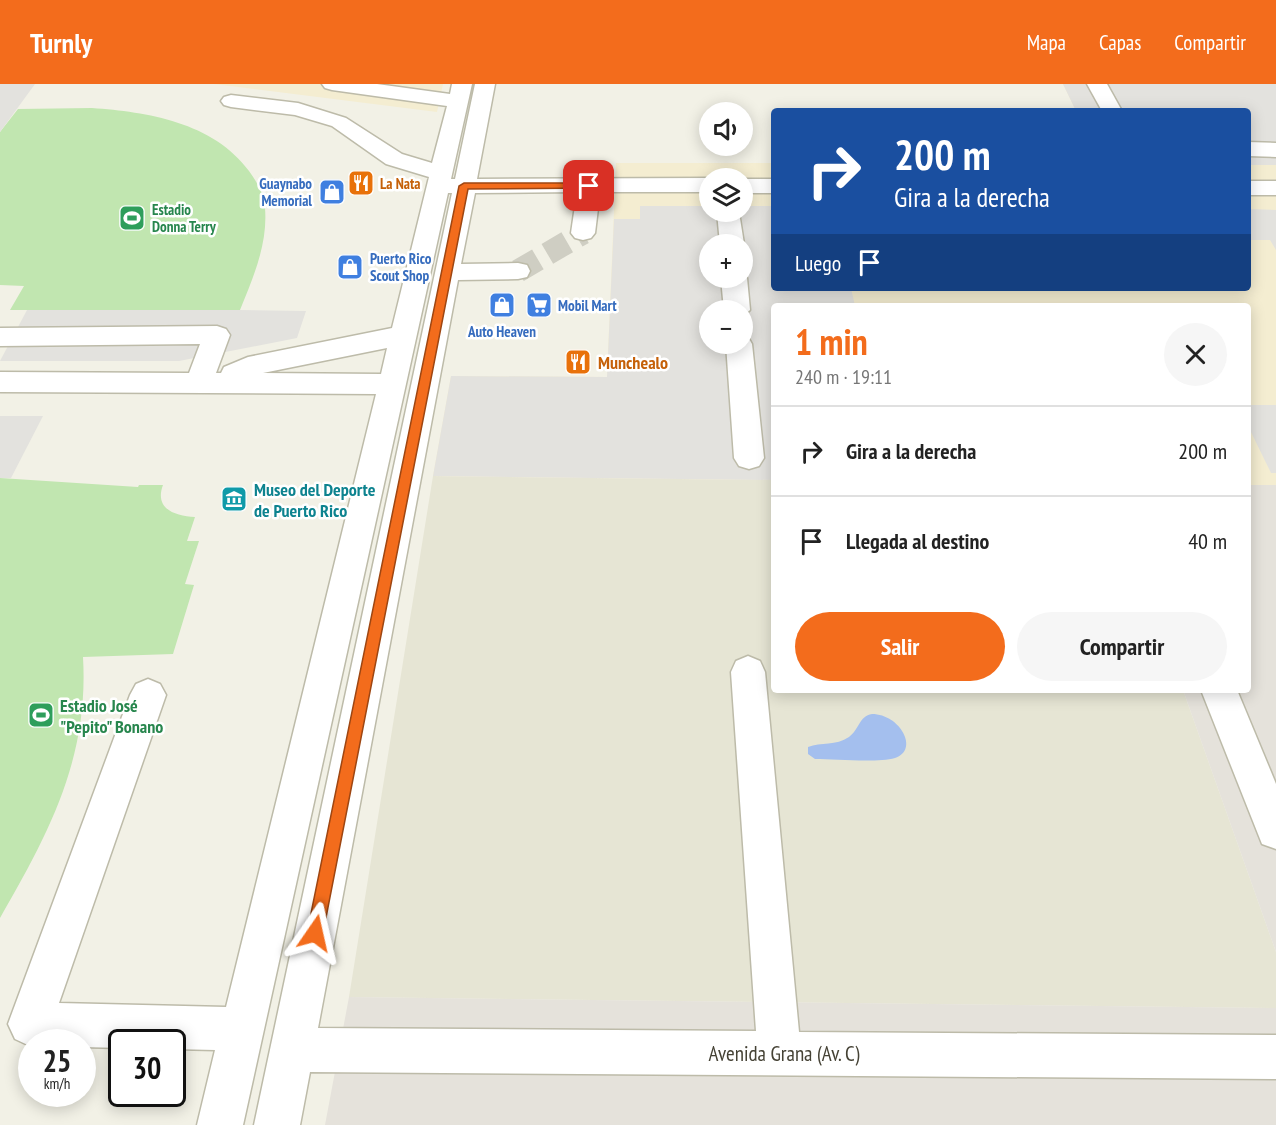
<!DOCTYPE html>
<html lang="es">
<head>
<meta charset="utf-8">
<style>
	:root { --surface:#fff; --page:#f6f6f6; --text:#222; --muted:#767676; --line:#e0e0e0; --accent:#f36c1c }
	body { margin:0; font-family:"PT Sans Narrow",sans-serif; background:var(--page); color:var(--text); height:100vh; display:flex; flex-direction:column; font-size:22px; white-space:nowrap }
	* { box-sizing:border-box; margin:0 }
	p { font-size:20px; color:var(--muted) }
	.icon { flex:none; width:33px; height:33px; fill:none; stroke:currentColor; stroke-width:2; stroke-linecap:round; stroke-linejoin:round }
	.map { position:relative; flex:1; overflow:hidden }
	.drawer { position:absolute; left:771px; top:219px; width:480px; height:390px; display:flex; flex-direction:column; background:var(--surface); border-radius:6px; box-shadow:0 3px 15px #0003 }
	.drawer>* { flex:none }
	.hud { position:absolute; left:771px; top:24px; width:480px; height:183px; border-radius:6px; box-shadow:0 3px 15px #0003; background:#1a4fa0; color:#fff; overflow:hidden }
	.fabs { position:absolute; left:699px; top:18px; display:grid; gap:12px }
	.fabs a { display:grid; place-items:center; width:54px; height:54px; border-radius:50%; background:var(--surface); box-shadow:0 3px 15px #0003; font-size:30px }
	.speed { position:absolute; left:18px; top:945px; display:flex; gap:12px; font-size:30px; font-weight:700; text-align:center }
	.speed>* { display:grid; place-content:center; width:78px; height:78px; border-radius:50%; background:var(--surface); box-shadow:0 3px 15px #0003; line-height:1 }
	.speed small { font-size:15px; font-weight:400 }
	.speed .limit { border:3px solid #111; border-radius:9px; background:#fff; color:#111 }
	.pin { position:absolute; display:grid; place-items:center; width:51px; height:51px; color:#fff; margin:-26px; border-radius:12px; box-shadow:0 3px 9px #0006 }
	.me { position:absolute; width:66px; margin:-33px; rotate:11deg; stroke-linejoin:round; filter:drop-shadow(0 0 4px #0008) }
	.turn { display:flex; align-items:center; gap:21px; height:126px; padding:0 24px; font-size:27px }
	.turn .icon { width:78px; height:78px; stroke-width:2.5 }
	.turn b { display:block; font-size:42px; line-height:51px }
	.then { display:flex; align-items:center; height:57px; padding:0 24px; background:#0003; gap:12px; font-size:22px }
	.round { display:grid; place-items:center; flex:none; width:63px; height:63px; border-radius:32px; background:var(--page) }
	.headline { display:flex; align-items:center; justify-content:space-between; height:102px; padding:0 24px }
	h1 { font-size:36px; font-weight:700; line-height:45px; color:var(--accent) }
	.button { display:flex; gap:12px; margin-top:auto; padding:12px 24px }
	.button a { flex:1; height:69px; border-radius:36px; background:var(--accent); color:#fff; font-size:24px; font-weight:700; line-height:69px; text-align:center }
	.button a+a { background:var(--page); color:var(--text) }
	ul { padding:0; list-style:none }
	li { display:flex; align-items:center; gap:18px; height:90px; padding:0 24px; border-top:2px solid var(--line) }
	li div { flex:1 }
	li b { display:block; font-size:22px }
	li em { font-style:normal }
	header { display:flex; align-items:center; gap:36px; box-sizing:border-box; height:84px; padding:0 30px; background:var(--accent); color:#fff }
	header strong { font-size:28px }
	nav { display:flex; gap:33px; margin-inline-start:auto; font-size:21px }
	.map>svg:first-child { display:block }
	.residential { fill:#e6e5d4 }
	.commercial { fill:#f4edd1; fill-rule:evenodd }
	.industrial { fill:#e5e2db }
	.green { fill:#c1e6b0 }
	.parking { fill:#e3e2de; fill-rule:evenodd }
	.water { fill:#a4bfee }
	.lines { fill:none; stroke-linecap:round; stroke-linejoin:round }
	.minor-tunnel { stroke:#cfcec3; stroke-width:23; stroke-dasharray:23 11; stroke-linecap:butt }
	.minor-casing { stroke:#bdbba9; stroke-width:3 }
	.minor { fill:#fff; fill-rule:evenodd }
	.route { fill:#f36c1c; stroke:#9e4612; stroke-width:1.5 }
	.labels { text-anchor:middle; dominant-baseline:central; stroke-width:5; stroke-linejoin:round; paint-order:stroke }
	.far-shop-label { font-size:15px; font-weight:bold; fill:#366cbe; stroke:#fff; text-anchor:start }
	.far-food-label { font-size:15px; font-weight:bold; fill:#c56008; stroke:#fff; text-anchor:start }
	.far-leisure-label { font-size:15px; font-weight:bold; fill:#27864d; stroke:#fff; text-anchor:start }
	.food-label { font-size:18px; font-weight:bold; fill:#c56008; stroke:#fff; text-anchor:start }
	.culture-label { font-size:18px; font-weight:bold; fill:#0d838f; stroke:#fff; text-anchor:start }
	.leisure-label { font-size:18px; font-weight:bold; fill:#27864d; stroke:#fff; text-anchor:start }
	.near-street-label { font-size:21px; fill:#454235; stroke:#fff }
</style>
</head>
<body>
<header>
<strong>Turnly</strong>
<nav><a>Mapa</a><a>Capas</a><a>Compartir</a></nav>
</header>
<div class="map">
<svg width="1276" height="1041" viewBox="0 0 1276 1041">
	<rect width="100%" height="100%" fill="#f2f1e6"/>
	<polygon class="residential" points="433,392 774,396 774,606 1183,606 1276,868 1276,924 349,913"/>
	<g class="commercial">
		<polygon points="214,0 443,0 437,28"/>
		<path d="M 1063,0 L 1276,0 L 1276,401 L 1248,401 L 1248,222 L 774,222 L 774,396 L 433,392 L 451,292 L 607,293 L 616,79 L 774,79 L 774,204 L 1248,204 L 1248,27 L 1076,27 ZM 710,94 L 742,94 L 742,128 L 710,128 ZM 710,160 L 742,160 L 742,194 L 710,194 ZM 710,226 L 742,226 L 742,260 L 710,260 Z"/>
	</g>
	<g class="industrial">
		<polygon points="1248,401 1276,401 1276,868 1183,606 1248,606"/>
		<polygon points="349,913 1276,924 1276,1041 325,1041"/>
	</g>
	<g class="green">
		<path d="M 92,24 C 147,28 213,38 249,87 C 257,98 264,110 265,124 C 268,160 253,194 240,226 L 10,226 L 24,202 L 0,201 L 0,48 L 18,25 Z"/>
		<path d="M 0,394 L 138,403 L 139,401 L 163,401 C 154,425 175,432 195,433 L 187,457 L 199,457 L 185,500 L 194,501 L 173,570 L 83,573 C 89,674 49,749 0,834 Z"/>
	</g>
	<g class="parking">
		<polygon points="0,0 35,0 0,48"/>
		<polygon points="1063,0 1276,0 1276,81 1248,81 1248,27 1076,27"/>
		<path d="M 640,122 L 709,122 L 710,128 L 742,128 L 743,122 L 774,122 L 774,204 L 851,204 L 855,222 L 774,222 L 774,396 L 433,392 L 451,292 L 607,293 L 614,135 L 640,135 ZM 710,160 L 742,160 L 742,194 L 710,194 ZM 710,226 L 742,226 L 742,260 L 710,260 Z"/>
		<polygon points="1248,125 1276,126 1276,166 1270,156 1248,156"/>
		<polygon points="27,226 240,226 306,227 297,254 179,277 0,277"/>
		<polygon points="1248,321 1276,321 1276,389 1271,389 1248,342"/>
		<polygon points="0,332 43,332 11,394 0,394"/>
	</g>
	<path class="water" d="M 872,630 C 900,630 920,666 895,674 C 877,679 835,675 815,675 L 808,670 L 808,663 C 821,658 836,662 849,653 C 859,646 859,632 872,630 Z"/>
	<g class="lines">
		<polyline class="minor-tunnel" points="518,187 583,149"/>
		<g class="minor-casing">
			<g id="minor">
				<path d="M 322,0 L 377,0 L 450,10 L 452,0 L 472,0 L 451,95 L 455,95 L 475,0 L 495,0 L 477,95 L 710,94 L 711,94 L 710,108 L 600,108 L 595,149 L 591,154 L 583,156 L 575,154 L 571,149 L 577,108 L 475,109 L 461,180 L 518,179 L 527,181 L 530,187 L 527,193 L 518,195 L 458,196 L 318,944 L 756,947 L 731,588 L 736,577 L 748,572 L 760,577 L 765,588 L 799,948 L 1276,951 L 1276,995 L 310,988 L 300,1041 L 254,1041 L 452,109 L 448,109 L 243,1041 L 197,1041 L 215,966 L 172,965 L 172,958 L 122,958 L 122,964 L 82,963 L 82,958 L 32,958 L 30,962 L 15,955 L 8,940 L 130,611 L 136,600 L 148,595 L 160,600 L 166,611 L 59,919 L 226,923 L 376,310 L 0,308 L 0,288 L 189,289 L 200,260 L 0,262 L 0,244 L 217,242 L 226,245 L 230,251 L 216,289 L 221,289 L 224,283 L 248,273 L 392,244 L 429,93 L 386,80 L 332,42 L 295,31 L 231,23 L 224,21 L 221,17 L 224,13 L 231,11 L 298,19 L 346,34 L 402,70 L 432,79 L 447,22 L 332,6 L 325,4 ZM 387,264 L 381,290 L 263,289 Z"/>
				<polygon points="1087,0 1107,0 1122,27 1102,27"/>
				<polygon points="1248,58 1276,59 1276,73 1248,72"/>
				<rect x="742" y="95" width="32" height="14"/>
				<rect x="1248" y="97" width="28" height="14"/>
				<polygon points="717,128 739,128 744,160 742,162 742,160 720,160"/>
				<polygon points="742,188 747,194 750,226 742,233 742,226 724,226 721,194 742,194"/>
				<polygon points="742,252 748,253 752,260 764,374 759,382 749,385 739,382 734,374 726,260 742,260"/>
				<polygon points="1201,606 1237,606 1276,700 1276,765 1262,760"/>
			</g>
		</g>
		<use href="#minor" class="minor"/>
	</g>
	<polygon class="route" points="589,99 593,100 593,104 468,105 323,849 321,855 315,858 309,855 307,849 459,102 464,99"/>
	<defs>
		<g id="restaurant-square" transform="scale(1.35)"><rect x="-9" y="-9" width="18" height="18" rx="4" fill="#e8710a" stroke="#fff"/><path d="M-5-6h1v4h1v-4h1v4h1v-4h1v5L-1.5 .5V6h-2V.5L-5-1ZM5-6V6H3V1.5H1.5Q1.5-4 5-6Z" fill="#fff"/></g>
		<g id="shop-square" transform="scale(1.35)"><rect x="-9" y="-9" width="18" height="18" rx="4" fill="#3f7fe0" stroke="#fff"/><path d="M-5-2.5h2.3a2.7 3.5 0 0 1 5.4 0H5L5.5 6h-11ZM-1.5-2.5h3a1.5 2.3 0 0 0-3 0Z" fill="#fff"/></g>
		<g id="stadium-square" transform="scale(1.35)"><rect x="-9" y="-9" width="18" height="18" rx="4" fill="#2e9e5b" stroke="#fff"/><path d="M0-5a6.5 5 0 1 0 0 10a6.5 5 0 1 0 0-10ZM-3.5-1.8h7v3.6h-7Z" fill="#fff"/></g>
		<g id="supermarket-square" transform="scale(1.35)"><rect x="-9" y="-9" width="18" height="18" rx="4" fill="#3f7fe0" stroke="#fff"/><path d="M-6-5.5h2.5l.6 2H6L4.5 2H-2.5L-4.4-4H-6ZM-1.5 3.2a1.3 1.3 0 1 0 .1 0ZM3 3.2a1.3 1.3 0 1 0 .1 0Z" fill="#fff"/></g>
		<g id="museum-square" transform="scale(1.35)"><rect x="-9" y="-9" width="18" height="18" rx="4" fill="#0f9aa8" stroke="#fff"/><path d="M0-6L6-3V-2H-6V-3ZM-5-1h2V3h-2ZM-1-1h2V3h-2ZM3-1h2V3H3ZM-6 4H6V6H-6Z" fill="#fff"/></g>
	</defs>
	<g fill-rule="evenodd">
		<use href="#restaurant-square" x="361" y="99"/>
		<use href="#shop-square" x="332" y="108"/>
		<use href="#stadium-square" x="132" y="134"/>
		<use href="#shop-square" x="350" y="183"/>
		<use href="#shop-square" x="502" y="221"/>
		<use href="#supermarket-square" x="539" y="221"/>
		<use href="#restaurant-square" x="578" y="278"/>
		<use href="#museum-square" x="234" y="415"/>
		<use href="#stadium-square" x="41" y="631"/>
	</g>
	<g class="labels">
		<g class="far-shop-label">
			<text x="312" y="99" text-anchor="end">Guaynabo<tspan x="312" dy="17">Memorial</tspan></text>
			<text x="370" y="174">Puerto Rico<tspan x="370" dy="17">Scout Shop</tspan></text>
			<text x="558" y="221">Mobil Mart</text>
			<text x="502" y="247" text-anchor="middle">Auto Heaven</text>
		</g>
		<g class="far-food-label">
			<text x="380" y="99">La Nata</text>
		</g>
		<g class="far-leisure-label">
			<text x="152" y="125">Estadio<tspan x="152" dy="17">Donna Terry</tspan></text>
		</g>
		<g class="food-label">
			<text x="598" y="278">Munchealo</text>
		</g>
		<g class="culture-label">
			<text x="254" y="405">Museo del Deporte<tspan x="254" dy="21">de Puerto Rico</tspan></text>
		</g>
		<g class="leisure-label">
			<text x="60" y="621">Estadio José<tspan x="60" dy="21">"Pepito" Bonano</tspan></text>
		</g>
		<g class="near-street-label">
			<text x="784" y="969">Avenida Grana (Av. C)</text>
		</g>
	</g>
</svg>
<div class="fabs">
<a><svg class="icon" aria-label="sound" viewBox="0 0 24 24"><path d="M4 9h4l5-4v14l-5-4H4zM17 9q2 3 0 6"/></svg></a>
<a><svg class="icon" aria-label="layers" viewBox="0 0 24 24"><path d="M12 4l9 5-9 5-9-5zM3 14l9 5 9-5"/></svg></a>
<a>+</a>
<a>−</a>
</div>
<div class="speed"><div>25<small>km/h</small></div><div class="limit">30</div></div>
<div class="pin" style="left:589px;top:102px;background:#d93025"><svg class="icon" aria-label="arrive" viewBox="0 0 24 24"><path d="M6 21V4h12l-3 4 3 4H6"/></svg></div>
<svg class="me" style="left:315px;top:849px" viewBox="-20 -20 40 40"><path d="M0-17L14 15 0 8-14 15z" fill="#f36c1c" stroke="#fff" stroke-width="4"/></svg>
<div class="hud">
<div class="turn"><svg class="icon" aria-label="right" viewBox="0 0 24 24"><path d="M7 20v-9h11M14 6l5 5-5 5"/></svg><div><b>200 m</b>Gira a la derecha</div></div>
<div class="then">Luego<svg class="icon" aria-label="arrive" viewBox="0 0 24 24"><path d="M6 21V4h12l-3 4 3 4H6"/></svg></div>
</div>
<section class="drawer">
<div class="headline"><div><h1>1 min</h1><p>240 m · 19:11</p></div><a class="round"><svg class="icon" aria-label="close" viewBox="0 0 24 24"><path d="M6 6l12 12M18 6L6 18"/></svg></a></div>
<ul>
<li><svg class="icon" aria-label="right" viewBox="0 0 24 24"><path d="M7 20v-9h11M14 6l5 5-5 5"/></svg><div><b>Gira a la derecha</b></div><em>200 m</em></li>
<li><svg class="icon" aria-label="arrive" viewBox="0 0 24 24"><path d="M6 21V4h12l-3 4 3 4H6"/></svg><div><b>Llegada al destino</b></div><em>40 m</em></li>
</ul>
<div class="button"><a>Salir</a><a>Compartir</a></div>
</section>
</div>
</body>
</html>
